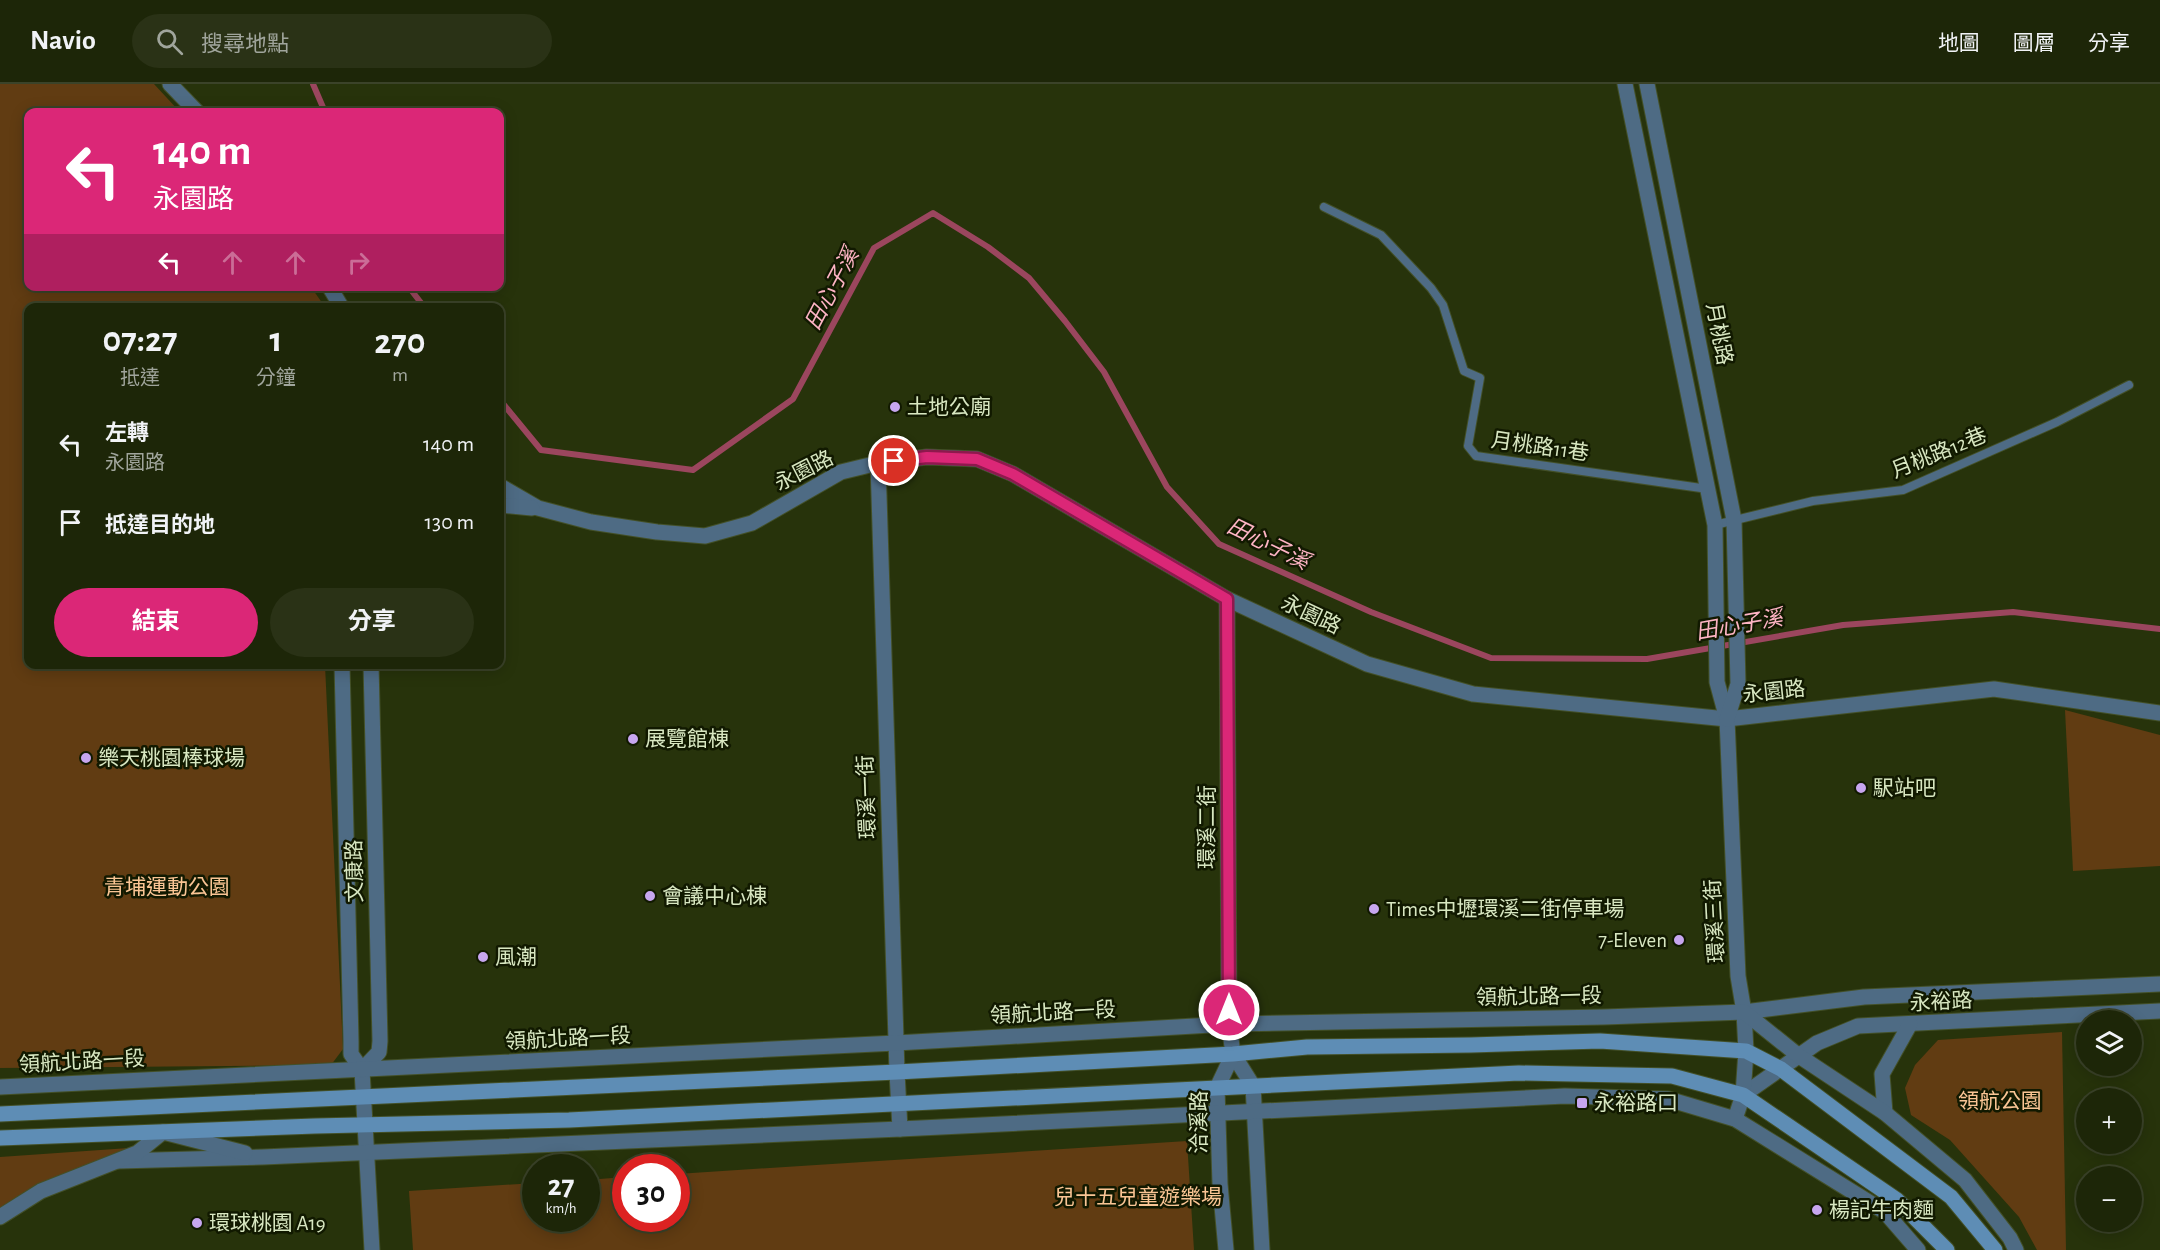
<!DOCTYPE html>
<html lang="zh-TW">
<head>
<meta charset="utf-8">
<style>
	:root { --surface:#1d2608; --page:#2a3216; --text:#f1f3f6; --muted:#a0a59c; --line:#3b4329; --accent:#db2777 }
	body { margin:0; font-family:"Alegreya Sans","Noto Sans TC",sans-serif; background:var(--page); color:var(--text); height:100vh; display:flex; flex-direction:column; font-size:22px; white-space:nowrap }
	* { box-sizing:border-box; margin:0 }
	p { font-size:20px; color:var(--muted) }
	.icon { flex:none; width:33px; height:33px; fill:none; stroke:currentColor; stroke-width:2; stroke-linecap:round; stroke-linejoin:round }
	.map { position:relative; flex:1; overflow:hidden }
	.drawer { position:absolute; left:24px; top:219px; width:480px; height:366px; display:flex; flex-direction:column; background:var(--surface); border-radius:12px; box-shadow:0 3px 15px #0003,0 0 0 2px var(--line) }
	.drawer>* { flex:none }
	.hud { position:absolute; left:24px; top:24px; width:480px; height:183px; border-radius:12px; box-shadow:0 3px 15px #0003,0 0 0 2px var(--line); background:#db2777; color:#fff; overflow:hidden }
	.buttons { position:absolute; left:2076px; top:926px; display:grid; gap:12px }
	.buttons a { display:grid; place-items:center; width:66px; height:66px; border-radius:50%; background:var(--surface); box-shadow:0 3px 15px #0003,0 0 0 2px var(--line); font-size:30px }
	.speed { position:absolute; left:522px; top:1070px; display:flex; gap:12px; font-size:30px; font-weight:700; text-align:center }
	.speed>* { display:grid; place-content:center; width:78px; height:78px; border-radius:50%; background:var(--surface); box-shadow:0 3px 15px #0003,0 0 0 2px var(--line); line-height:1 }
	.speed small { font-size:15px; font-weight:400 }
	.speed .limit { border:9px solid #d22; background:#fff; color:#111 }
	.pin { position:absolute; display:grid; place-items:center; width:51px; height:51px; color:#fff; margin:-26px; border:3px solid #fff; border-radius:50%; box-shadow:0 2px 6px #0007 }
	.me { position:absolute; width:66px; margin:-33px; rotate:0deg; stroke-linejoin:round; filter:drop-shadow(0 0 4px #0008) }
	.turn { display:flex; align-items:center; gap:21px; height:126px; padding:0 30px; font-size:27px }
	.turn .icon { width:78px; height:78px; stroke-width:2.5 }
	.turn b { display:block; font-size:42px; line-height:51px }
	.lanes { display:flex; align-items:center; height:57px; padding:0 30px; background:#0003; justify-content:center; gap:30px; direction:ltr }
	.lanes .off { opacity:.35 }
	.eta { display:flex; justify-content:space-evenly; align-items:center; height:102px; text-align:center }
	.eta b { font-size:36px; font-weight:700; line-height:42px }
	.cta { display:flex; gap:12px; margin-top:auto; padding:12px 30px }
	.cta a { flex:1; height:69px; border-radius:36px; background:var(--accent); color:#fff; font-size:24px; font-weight:700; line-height:69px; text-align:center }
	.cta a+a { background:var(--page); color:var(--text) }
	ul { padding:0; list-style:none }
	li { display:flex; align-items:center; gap:18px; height:78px; padding:0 30px }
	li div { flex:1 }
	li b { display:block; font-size:22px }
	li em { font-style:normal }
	header { display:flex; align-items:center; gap:36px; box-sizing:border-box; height:84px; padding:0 30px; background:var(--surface); border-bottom:2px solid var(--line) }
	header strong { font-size:28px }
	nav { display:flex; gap:33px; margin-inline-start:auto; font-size:21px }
	.search { width:420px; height:54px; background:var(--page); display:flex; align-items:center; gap:15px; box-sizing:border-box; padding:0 21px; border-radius:33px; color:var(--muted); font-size:22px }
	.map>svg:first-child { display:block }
	.green { fill:#613c12 }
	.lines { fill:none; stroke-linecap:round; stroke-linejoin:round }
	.stream { stroke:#9b465e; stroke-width:6 }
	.service-casing { stroke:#435028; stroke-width:10 }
	.minor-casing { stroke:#435028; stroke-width:17 }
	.tertiary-casing { stroke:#435028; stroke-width:17 }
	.secondary-casing { stroke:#435028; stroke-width:17 }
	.service { stroke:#4e6b84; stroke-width:8 }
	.minor { stroke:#4e6b84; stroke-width:15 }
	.tertiary { stroke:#4e6b84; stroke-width:15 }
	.secondary { stroke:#5e8db5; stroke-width:15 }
	.route-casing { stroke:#8e194d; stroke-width:15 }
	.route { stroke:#db2777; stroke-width:10 }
	.poi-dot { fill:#c7a6ef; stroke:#111900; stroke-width:2 }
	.labels { text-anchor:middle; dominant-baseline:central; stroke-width:5; stroke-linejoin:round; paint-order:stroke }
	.street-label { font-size:21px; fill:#d8e7c1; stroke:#111900 }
	.poi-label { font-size:21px; fill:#d8e7c1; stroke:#111900; text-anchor:start }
	.park-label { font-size:21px; fill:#fac594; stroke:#111900 }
	.water-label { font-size:22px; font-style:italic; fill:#feb4c4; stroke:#111900 }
</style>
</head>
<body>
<header>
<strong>Navio</strong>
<div class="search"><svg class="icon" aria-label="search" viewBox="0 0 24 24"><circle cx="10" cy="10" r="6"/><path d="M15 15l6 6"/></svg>搜尋地點</div>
<nav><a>地圖</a><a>圖層</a><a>分享</a></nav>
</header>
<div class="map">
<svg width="2160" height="1166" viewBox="0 0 2160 1166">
	<rect width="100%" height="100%" fill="#27330b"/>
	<g class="green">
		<polygon points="0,0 154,0 180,28 28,28 28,202 311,203 325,223 28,224 28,580 325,581 343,965 331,981 0,984"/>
		<polygon points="2065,626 2160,651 2160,782 2073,787"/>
		<polygon points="2062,948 2066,1166 2037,1166 2019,1133 1950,1056 1911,1031 1905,1004 1915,981 1938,956"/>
		<polygon points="1187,1057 1194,1166 413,1166 409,1107 535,1099 536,1134 586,1134 587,1096 625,1093 626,1134 676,1134 677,1090"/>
		<polygon points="129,1064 34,1102 0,1124 0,1073"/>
	</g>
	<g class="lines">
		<g class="stream">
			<polyline points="313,0 325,28"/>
			<polyline points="408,202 425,224"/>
			<polyline points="500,316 541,366 693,386 793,315 874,164 933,129 988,163 1029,194 1065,237 1104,288 1167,403 1219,460 1371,528 1491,574 1647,575 1843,541 2013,528 2160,545"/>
		</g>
		<g class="service-casing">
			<g id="service">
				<polyline points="1324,123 1381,151 1431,204 1443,221 1464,287 1480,294 1468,362 1476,372 1708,405"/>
				<polyline points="1715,441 1813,417 1903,406 2057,338 2129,301"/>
			</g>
		</g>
		<g class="minor-casing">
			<g id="minor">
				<polyline points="170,0 197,28"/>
				<polyline points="329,202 342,224"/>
				<polyline points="878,379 897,988 900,1045"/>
				<polyline points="500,402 538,424 591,438 657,448 705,452 752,439 841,388 878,379 927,373 977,375 1013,390 1227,515 1367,580 1473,610 1727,635 1994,605 2160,629"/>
				<polyline points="500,421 532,424"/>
				<polyline points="1227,515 1229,940 1233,970 1253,1002 1262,1166"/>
				<polyline points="342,580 351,957 351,970 362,986 372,1166"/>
				<polyline points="1744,928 1864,913 2160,900"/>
				<polyline points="362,986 379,968 380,957 371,580"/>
				<polyline points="1743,1011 1817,959 1858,942 2160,927"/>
				<polyline points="1885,1029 1882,990 1910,940"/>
				<polyline points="1226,1166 1220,1100 1217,1004 1233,970"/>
			</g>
		</g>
		<g class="tertiary-casing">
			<g id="tertiary">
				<polyline points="1625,0 1715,441 1717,598 1727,635 1738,892 1744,928 1746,967 1743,1011 1735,1035"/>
				<polyline points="1647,0 1734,436 1738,600 1727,635"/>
				<polyline points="0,1003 896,959 1229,940 1604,933 1744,928 1799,972 1885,1029 1965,1096 2010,1154 2016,1166"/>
				<polyline points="119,1077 263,1073 900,1045 1565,1012 1668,1015 1735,1035 1885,1128 1918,1166"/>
				<polyline points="0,1133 41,1107 137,1069 163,1048 245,1069"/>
			</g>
		</g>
		<g class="secondary-casing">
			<g id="secondary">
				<polyline points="0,1030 897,988 1233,970 1307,963 1471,961 1600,957 1746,967 1781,985 1951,1113 1995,1166"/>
				<polyline points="0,1054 315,1042 569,1036 1519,989 1672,992 1743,1011 1897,1116 1947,1166"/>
			</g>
		</g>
		<use href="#service" class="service"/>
		<use href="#minor" class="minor"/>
		<use href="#tertiary" class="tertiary"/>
		<use href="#secondary" class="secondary"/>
	</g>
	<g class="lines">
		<g class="route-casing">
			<polyline id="route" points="894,377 927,373 977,375 1013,390 1227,515 1229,926"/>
		</g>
		<use href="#route" class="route"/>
	</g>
	<g class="poi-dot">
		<circle cx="895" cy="323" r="6"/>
		<circle cx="633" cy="655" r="6"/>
		<circle cx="86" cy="674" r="6"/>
		<circle cx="1861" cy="704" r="6"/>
		<circle cx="650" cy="812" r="6"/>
		<circle cx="1374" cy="825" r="6"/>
		<circle cx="1679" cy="856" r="6"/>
		<circle cx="483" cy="873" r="6"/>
		<rect x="1576" y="1013" width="12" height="12" rx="3"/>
		<circle cx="1817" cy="1126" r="6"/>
		<circle cx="197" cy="1139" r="6"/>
	</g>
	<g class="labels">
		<g class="street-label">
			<text transform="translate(1719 250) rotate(79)">月桃路</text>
			<text transform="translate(1540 363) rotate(8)">月桃路11巷</text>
			<text transform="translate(1939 369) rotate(-22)">月桃路12巷</text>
			<text transform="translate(804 387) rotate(-27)">永園路</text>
			<text transform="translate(1311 531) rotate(25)">永園路</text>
			<text transform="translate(1774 608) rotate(-6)">永園路</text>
			<text transform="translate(867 713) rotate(-92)">環溪一街</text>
			<text transform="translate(1207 743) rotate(-90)">環溪二街</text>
			<text transform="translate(355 787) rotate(-91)">文康路</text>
			<text transform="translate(1715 837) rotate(-93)">環溪三街</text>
			<text transform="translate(1539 913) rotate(-1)">領航北路一段</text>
			<text transform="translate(1941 918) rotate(-3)">永裕路</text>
			<text transform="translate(1053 929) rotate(-3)">領航北路一段</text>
			<text transform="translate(568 955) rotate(-3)">領航北路一段</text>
			<text transform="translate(82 978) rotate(-3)">領航北路一段</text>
			<text transform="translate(1199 1038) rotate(-90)">洽溪路</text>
		</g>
		<g class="poi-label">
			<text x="907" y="323">土地公廟</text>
			<text x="645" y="655">展覽館棟</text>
			<text x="98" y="674">樂天桃園棒球場</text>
			<text x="1873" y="704">駅站吧</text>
			<text x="662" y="812">會議中心棟</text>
			<text x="1386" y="825">Times中壢環溪二街停車場</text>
			<text x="1667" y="856" text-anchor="end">7-Eleven</text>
			<text x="495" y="873">風潮</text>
			<text x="1594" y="1019">永裕路口</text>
			<text x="1829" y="1126">楊記牛肉麵</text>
			<text x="209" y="1139">環球桃園 A19</text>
		</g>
		<g class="park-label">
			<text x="167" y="803">青埔運動公園</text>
			<text x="2000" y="1017">領航公園</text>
			<text x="1138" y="1113">兒十五兒童遊樂場</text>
		</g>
		<g class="water-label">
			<text transform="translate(832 205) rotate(-62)">田心子溪</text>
			<text transform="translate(1268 460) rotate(26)">田心子溪</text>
			<text transform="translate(1739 541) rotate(-10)">田心子溪</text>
		</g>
	</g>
</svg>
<div class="buttons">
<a><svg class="icon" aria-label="layers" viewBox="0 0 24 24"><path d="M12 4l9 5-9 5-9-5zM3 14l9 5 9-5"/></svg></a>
<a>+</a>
<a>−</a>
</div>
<div class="speed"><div>27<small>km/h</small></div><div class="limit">30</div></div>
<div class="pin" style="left:894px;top:377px;background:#d93025"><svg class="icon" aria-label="arrive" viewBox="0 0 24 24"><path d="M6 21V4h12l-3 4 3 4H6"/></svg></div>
<svg class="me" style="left:1229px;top:926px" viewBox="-20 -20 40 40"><circle r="17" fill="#db2777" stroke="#fff" stroke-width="3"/><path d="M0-11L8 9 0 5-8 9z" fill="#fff"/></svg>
<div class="hud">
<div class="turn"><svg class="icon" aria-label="left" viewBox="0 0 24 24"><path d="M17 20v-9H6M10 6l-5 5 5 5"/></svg><div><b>140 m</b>永園路</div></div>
<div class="lanes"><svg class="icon" aria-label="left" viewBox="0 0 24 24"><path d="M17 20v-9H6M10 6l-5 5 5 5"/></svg><svg class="icon off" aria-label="ahead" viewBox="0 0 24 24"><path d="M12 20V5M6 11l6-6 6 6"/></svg><svg class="icon off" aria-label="ahead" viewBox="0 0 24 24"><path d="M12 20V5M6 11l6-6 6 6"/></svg><svg class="icon off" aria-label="right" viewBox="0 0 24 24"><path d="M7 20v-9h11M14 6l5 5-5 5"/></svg></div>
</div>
<section class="drawer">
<div class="eta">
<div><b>07:27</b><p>抵達</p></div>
<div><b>1</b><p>分鐘</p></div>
<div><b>270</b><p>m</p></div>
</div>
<ul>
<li><svg class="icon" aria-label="left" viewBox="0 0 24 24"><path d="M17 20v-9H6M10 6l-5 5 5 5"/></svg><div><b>左轉</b><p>永園路</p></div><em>140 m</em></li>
<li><svg class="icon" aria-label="arrive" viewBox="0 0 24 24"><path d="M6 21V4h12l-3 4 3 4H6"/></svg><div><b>抵達目的地</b></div><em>130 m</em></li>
</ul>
<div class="cta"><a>結束</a><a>分享</a></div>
</section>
</div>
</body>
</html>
